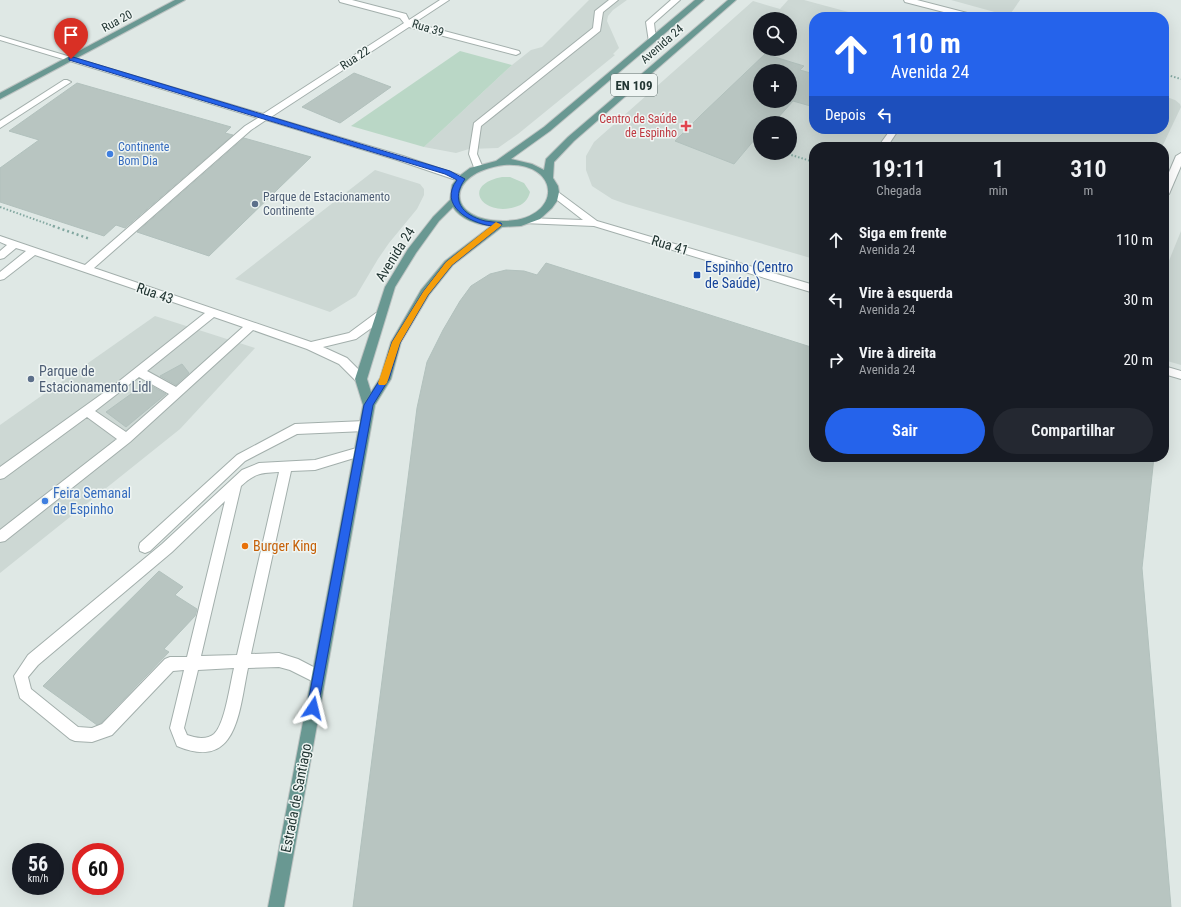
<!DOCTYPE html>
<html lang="pt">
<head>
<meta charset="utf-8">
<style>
	:root { --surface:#171b24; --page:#242831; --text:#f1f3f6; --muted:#9ea1a6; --accent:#2563eb }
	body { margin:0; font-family:"Roboto Condensed",sans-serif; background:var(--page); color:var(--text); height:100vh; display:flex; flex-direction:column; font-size:15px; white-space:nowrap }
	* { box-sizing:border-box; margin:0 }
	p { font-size:13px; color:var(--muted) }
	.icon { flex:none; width:22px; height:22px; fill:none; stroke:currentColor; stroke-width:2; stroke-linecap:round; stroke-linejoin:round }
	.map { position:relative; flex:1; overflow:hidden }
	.sheet { position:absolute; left:809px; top:142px; width:360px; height:320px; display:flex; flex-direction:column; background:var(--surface); border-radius:16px; box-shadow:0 4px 16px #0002 }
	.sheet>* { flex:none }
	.hud { position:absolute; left:809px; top:12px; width:360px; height:122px; border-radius:16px; box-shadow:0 4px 16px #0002; background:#2563eb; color:#fff; overflow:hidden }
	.controls { position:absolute; left:753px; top:12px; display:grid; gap:8px }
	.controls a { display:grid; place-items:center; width:44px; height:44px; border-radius:50%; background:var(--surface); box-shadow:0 4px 16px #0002; font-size:20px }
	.speed { position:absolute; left:12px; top:843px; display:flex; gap:8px; font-size:20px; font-weight:700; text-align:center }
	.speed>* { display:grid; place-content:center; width:52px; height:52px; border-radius:50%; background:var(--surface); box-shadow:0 4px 16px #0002; line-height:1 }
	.speed small { font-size:10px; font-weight:400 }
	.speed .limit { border:6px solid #d22; background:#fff; color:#111 }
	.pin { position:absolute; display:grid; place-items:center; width:34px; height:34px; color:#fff; margin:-41px -17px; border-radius:50% 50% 50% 0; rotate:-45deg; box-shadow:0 0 4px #0007 }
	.pin .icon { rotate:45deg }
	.me { position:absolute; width:44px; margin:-22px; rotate:10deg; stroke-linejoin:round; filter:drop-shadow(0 0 3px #0008) }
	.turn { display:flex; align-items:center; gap:14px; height:84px; padding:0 16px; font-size:18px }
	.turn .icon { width:52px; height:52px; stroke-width:2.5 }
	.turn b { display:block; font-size:28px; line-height:34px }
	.then { display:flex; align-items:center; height:38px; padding:0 16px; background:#0003; gap:8px; font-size:15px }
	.eta { display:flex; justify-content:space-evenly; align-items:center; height:68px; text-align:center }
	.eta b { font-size:24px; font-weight:600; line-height:28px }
	.action { display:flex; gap:8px; margin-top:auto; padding:8px 16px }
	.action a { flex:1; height:46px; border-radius:24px; background:var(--accent); color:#fff; font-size:16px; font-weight:600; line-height:46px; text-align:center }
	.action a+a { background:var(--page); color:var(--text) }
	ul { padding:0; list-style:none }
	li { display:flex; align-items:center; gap:12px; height:60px; padding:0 16px }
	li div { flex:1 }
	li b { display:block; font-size:15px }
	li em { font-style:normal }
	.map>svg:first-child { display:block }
	.built { fill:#cdd8d4; fill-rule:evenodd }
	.green { fill:#bad7c6 }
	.building { fill:#b8c5c1; stroke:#b2c1bd; fill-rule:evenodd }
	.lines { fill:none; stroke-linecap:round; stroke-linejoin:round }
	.minor-casing { stroke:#a3afac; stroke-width:2 }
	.major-casing { stroke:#bdc3c2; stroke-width:2 }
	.path-far1 { stroke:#83a8a1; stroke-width:2; stroke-dasharray:1.5 2; stroke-linecap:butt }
	.path { stroke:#83a8a1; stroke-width:2.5; stroke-dasharray:2 3; stroke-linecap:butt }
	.minor { fill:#fff; fill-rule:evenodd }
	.major { fill:#699892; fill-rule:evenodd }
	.route { fill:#2563eb; stroke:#184099 }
	.slow { fill:#f59e0b }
	.health-dot { fill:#e0444e; stroke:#eff5f3; stroke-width:1.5 }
	.shop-dot { fill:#3f7fe0; stroke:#eff5f3; stroke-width:1.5 }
	.service-dot { fill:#5c6f8a; stroke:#eff5f3; stroke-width:1.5 }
	.transit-dot { fill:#1a4fb4; stroke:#eff5f3; stroke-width:1.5 }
	.food-dot { fill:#e8710a; stroke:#eff5f3; stroke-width:1.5 }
	.labels { text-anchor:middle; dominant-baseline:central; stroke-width:3; stroke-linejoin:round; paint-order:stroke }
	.far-street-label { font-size:12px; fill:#223633; stroke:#eff5f3 }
	.far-health-label { font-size:12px; fill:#be3a42; stroke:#eff5f3; text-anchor:end }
	.far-shop-label { font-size:12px; fill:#366cbe; stroke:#eff5f3; text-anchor:start }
	.far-service-label { font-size:12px; fill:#4e5e75; stroke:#eff5f3; text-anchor:start }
	.shield { fill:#eff5f3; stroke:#606f6d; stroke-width:1 }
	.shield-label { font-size:13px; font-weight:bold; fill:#223633 }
	.street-label { font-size:14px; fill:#223633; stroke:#eff5f3 }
	.transit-label { font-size:14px; fill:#164399; stroke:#eff5f3; text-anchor:start }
	.service-label { font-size:14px; fill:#4e5e75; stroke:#eff5f3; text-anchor:start }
	.shop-label { font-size:14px; fill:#366cbe; stroke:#eff5f3; text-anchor:start }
	.food-label { font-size:14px; fill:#c56008; stroke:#eff5f3; text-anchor:start }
</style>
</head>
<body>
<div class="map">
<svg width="1181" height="907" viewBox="0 0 1181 907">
	<rect width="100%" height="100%" fill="#dfe8e5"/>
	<g class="built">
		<polygon points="589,0 627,0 613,10 608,16 607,21 619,48 613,54 615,55 518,134 498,148 469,149 456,153 424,147 512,65 531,50 542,47"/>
		<path d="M 788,0 L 804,0 L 867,17 L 814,17 L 814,129 L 1164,129 L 1164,96 L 1175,100 L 1180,104 L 1181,107 L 1162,147 L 814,147 L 814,259 L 626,204 L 612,199 L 592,186 L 586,170 L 586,156 L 594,142 L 753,1 L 780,9 ZM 760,19 L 790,19 L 790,49 L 760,49 ZM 760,71 L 790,71 L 790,101 L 760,101 ZM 760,123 L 790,123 L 790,153 L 760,153 Z"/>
		<polygon points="951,0 1020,0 1009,16"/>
		<polygon points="375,170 420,184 424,189 424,195 417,209 389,243 378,259 356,296 330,312 235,279"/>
		<polygon points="1181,231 1181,365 1164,360 1164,273"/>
		<polygon points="155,316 255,348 180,429 0,573 0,425"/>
	</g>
	<g class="green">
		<polygon points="460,51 512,65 424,147 351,126"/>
		<path d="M 502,177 L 510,177 L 524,183 L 530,192 C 528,200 523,205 515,207 C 483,217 460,185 502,177 Z"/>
	</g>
	<g class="building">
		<path d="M 765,54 L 804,66 L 800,70 L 814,74 L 814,107 L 793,101 L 776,120 L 772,118 L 768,123 L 760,123 L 760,133 L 734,164 L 675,141 L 701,115 ZM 760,71 L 790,71 L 790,101 L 760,101 Z"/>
		<polygon points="354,73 391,87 340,123 302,107"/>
		<polygon points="77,83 231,127 225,133 233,135 125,228 116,225 104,236 0,202 0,168 39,140 9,131"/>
		<polygon points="244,138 311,157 209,256 137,232"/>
		<polygon points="546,263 814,348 814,457 1154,457 1142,568 1171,907 353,907 417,408 427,362 443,330 460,301 471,286 490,274 506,270 524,271 537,275"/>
		<polygon points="182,364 189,373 176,385 160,376"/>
		<polygon points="148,384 166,394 126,427 106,412 131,394"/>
		<polygon points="159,571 183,587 175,595 197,609 195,616 164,649 169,652 101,723 97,725 43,686"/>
	</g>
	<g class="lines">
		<g class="minor-casing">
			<g id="minor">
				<path d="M 339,0 L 352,0 L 406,14 L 409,20 L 440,0 L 449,0 L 414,23 L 519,51 L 520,53 L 516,55 L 409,27 L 271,117 L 403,156 L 465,177 L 467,179 L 465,181 L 459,181 L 397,160 L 266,120 L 251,130 L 94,268 L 311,342 L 349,333 L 376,313 L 384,313 L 385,316 L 384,319 L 356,339 L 323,347 L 347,358 L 365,376 L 367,379 L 365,382 L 361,383 L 357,382 L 339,364 L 307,349 L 253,330 L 130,442 L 5,541 L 0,542 L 0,530 L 117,439 L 87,417 L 4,478 L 0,479 L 0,467 L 113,386 L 205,313 L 35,255 L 4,279 L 0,280 L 0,272 L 26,251 L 16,248 L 4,258 L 0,259 L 0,251 L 7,245 L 0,242 L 0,236 L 85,265 L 245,126 L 258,118 L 0,40 L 0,36 L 263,114 L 404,23 L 400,18 L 340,2 ZM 214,317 L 243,327 L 176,387 L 147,371 ZM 139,377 L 169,394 L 126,432 L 95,411 Z"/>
				<polygon points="609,0 618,0 603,12 600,31 481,126 477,154 483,168 478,171 475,170 469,154 474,123 593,28 595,11"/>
				<polygon points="671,0 680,0 654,23 656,40 652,42 649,42 646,22"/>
				<polygon points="904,0 917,0 975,15 976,17 963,17 905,2"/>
				<polygon points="64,80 67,80 71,82 0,128 0,121"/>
				<polygon points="891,129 899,129 887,147 878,147"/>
				<polygon points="1181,153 1181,166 1169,194 1164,197 1164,184 1176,156"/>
				<polygon points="555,191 558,192 597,221 814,285 814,293 594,226 523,223 521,221 523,219 526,218 583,220 552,196 550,194"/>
				<polygon points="1164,366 1181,371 1181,379 1164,374"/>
				<polygon points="365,421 369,423 371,426 369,429 365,431 297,434 245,461 150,551 145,553 140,551 139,547 140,543 237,455 295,424"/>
				<path d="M 360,447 L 364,449 L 366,452 L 364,455 L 315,470 L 291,471 L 251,654 L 279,653 L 298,659 L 323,672 L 325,677 L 323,682 L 318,684 L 290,670 L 279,667 L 248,668 C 239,710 238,772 177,746 L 170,728 L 184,670 L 173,671 L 112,735 L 92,742 L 75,741 L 70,739 L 20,698 L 14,676 L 28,655 L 162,544 L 242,470 L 259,463 L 315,460 ZM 279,472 L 237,655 L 201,656 L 241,486 C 255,473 261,473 279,472 ZM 225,501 L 187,657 L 170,657 L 165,659 L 102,724 L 92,728 L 78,727 L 31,689 L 28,677 L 38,665 L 172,552 ZM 234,668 C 230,684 225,724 214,734 C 207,740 195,738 187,735 L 184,728 L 198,670 Z"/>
			</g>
		</g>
		<g class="major-casing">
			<g id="major">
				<polygon points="175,0 185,0 0,99 0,93"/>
				<path d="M 695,0 L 704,0 L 550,131 L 511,159 L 532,164 L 544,170 L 546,159 L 568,137 L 728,0 L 736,0 L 574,141 L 554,162 L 553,178 L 558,186 L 559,192 L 557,201 L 552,208 L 540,219 L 521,226 L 502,227 L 453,265 L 429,295 L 401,342 L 391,379 L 375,405 L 284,907 L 268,907 L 363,405 L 355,379 L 385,287 L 408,249 L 433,217 L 450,200 L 452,185 L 458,177 L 470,168 L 496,161 L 544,127 ZM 504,165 C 563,161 563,221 503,221 C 446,221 444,173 504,165 ZM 453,207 C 460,219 478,225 491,226 L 445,261 L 421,290 L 391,342 L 380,378 L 371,392 L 367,379 L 395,287 L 416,253 L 439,221 Z"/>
			</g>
		</g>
		<g class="path-far1">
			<polyline points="1164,74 1181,79"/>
			<polyline points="788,154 814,162"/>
			<polyline points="0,207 56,227"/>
		</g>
		<polyline class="path" points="53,226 90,239"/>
		<use href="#minor" class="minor"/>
		<use href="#major" class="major"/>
	</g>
	<path class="route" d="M 69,57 L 73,57 L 450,171 L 465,179 C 450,200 462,215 485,221 C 490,222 496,222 501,223 L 502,225 L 452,265 L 428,295 L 400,343 L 389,379 L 373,405 L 318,708 L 317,711 L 313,713 L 309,711 L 307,708 L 364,405 L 381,378 L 392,342 L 423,292 L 446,262 L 492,226 C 469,223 438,205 457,180 L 445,174 L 69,60 Z"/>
	<polygon class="slow" points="496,222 502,225 452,265 428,295 400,343 387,383 385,385 379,385 378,383 392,342 423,292 446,262"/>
	<path class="health-dot" d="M684 120h4v4h4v4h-4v4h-4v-4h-4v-4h4z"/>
	<g class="shop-dot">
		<circle cx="110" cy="154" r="4"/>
		<circle cx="45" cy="501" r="4"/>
	</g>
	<g class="service-dot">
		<circle cx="255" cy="204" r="4"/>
		<circle cx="31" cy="379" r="4"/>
	</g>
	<rect class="transit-dot" x="693" y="271" width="8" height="8" rx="2"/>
	<circle class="food-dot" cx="245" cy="546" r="4"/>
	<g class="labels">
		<g class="far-street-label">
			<text transform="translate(117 21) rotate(-28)">Rua 20</text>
			<text transform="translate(428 28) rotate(17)">Rua 39</text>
			<text transform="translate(662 44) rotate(-41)">Avenida 24</text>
			<text transform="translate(355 58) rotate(-33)">Rua 22</text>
		</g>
		<g class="far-health-label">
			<text x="677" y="119">Centro de Saúde<tspan x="677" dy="14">de Espinho</tspan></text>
		</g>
		<g class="far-shop-label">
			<text x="118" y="147">Continente<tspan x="118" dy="14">Bom Dia</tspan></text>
		</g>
		<g class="far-service-label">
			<text x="263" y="197">Parque de Estacionamento<tspan x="263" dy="14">Continente</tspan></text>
		</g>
		<rect class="shield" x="611" y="74" width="46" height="22" rx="3"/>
		<g class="shield-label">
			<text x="634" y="85">EN 109</text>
		</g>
		<g class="street-label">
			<text transform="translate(670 245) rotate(17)">Rua 41</text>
			<text transform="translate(395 254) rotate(-58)">Avenida 24</text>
			<text transform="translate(155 293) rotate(19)">Rua 43</text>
			<text transform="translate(296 798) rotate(-79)">Estrada de Santiago</text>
		</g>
		<g class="transit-label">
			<text x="705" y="267">Espinho (Centro<tspan x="705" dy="16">de Saúde)</tspan></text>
		</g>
		<g class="service-label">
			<text x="39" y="371">Parque de<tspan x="39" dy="16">Estacionamento Lidl</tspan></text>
		</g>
		<g class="shop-label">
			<text x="53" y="493">Feira Semanal<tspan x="53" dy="16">de Espinho</tspan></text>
		</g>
		<g class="food-label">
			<text x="253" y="546">Burger King</text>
		</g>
	</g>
</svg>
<div class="controls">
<a><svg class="icon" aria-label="search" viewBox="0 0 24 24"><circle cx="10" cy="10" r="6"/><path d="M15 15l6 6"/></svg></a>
<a>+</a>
<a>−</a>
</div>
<div class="speed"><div>56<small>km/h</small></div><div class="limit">60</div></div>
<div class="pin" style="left:71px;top:59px;background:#d93025"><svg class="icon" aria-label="arrive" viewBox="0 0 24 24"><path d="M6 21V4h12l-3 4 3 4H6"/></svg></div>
<svg class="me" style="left:313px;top:708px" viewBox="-20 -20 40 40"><path d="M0-17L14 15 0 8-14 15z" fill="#2563eb" stroke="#fff" stroke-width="4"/></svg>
<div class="hud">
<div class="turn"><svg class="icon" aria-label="ahead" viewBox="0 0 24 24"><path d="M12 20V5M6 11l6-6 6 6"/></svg><div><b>110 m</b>Avenida 24</div></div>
<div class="then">Depois<svg class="icon" aria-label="left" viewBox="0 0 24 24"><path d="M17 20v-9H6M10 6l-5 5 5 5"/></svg></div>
</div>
<section class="sheet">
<div class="eta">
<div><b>19:11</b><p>Chegada</p></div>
<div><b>1</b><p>min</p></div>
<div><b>310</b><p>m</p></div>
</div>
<ul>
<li><svg class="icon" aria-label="ahead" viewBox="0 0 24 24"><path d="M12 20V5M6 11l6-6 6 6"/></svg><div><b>Siga em frente</b><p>Avenida 24</p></div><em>110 m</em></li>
<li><svg class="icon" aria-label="left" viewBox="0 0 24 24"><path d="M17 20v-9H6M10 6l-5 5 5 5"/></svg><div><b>Vire à esquerda</b><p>Avenida 24</p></div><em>30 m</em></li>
<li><svg class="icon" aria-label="right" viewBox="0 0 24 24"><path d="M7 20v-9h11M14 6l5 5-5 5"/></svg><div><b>Vire à direita</b><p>Avenida 24</p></div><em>20 m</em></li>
</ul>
<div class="action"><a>Sair</a><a>Compartilhar</a></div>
</section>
</div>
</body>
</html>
